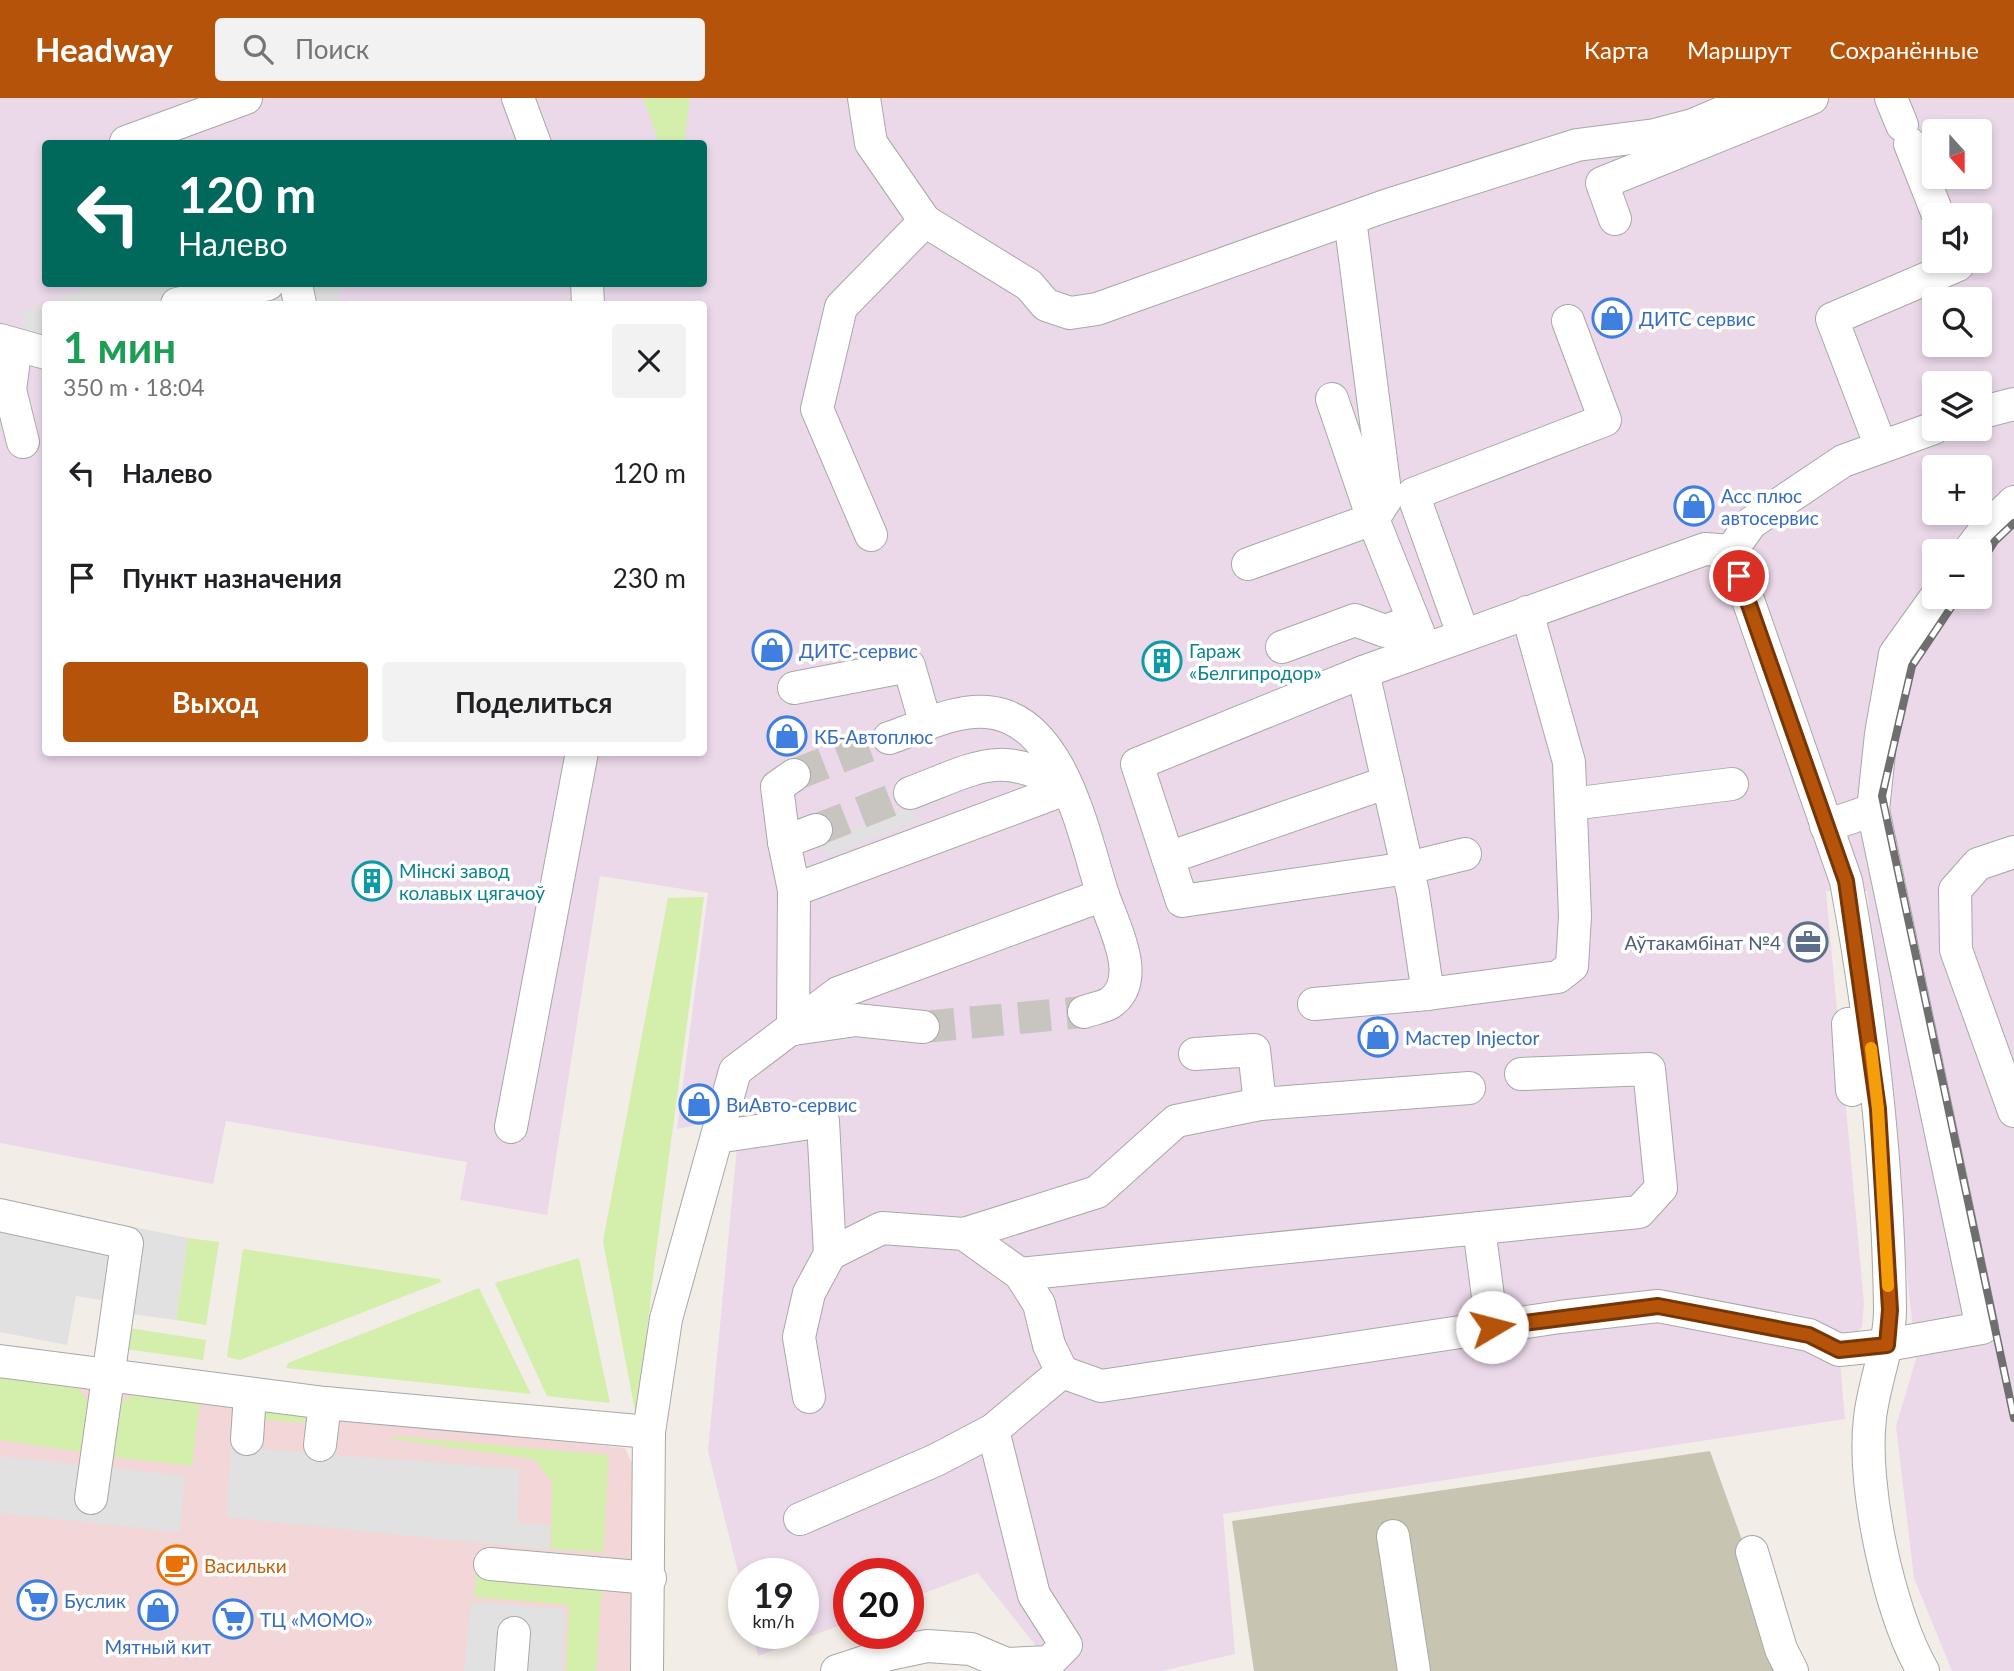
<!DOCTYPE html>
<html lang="ru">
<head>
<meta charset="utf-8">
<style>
	:root { --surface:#fff; --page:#f2f2f2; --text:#202124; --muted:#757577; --accent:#b45309 }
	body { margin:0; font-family:Lato,sans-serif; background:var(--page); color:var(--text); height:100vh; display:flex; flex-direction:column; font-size:26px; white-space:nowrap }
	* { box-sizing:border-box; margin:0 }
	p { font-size:23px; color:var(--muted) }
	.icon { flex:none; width:38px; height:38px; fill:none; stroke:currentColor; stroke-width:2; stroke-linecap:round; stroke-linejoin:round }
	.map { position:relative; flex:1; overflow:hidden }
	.drawer { position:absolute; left:42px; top:203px; width:665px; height:455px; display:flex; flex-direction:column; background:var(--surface); border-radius:7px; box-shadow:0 4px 10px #0003 }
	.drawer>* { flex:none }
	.hud { position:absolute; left:42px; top:42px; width:665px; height:147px; border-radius:7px; box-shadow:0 4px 10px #0003; background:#00695c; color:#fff; overflow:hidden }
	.needle { width:46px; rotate:159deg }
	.buttons { position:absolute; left:1922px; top:21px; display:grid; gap:14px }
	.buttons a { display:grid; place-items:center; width:70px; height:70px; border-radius:7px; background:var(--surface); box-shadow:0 4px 10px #0003; font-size:35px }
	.speed { position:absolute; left:728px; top:1460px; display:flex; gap:14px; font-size:35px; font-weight:700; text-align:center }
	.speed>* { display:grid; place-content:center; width:91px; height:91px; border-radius:50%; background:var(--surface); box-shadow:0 4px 10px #0003; line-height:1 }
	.speed small { font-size:18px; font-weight:400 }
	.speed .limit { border:10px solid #d22; background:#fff; color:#111 }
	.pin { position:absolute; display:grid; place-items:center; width:60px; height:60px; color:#fff; margin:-30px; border:4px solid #fff; border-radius:50%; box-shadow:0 2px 7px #0007 }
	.me { position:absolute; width:77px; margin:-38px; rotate:82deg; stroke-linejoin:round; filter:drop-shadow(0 0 5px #0008) }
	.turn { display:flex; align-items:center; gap:24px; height:147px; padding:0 21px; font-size:32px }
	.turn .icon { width:91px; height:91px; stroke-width:2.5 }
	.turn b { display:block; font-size:49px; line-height:60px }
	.round { display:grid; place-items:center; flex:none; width:74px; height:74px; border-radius:7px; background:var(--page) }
	.overview { display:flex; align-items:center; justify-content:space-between; height:119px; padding:0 21px }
	h1 { font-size:42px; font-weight:700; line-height:52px; color:#1e9e55 }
	.action { display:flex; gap:14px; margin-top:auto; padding:14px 21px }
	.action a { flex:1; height:80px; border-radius:7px; background:var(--accent); color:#fff; font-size:28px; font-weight:700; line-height:80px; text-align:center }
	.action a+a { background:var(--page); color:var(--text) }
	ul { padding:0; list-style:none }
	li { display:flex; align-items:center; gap:21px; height:105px; padding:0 21px }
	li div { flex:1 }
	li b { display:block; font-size:26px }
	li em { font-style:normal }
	header { display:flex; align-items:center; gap:42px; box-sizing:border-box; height:98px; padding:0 35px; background:var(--accent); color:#fff }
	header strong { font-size:33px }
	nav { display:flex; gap:38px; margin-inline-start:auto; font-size:24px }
	.search { width:490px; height:63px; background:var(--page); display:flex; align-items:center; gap:18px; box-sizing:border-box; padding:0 24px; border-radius:7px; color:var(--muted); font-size:26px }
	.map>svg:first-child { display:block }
	.commercial { fill:#f3d6d8 }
	.industrial { fill:#ebd9ea; fill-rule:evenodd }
	.construction { fill:#c7c5b2 }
	.grass { fill:#d4eeab }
	.parking { fill:#e1e1e1 }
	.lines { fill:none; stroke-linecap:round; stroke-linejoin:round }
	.minor-tunnel { stroke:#c8c4bf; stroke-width:32; stroke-dasharray:32 16; stroke-linecap:butt }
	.minor-casing { stroke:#a8a8a8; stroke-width:34 }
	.minor { stroke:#fff; stroke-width:32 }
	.rail-casing { stroke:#6f6f6f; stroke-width:8 }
	.rail { stroke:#fff; stroke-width:5; stroke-dasharray:16; stroke-linecap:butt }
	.route-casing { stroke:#753606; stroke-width:18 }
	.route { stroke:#b45309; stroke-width:12 }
	.slow { stroke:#f59e0b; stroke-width:12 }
	.labels { text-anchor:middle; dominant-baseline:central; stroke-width:7; stroke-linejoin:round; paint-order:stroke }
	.shop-label { font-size:19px; fill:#366cbe; stroke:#fff; text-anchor:start }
	.culture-label { font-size:19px; fill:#0d838f; stroke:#fff; text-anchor:start }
	.service-label { font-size:19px; fill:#4e5e75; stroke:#fff; text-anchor:end }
	.food-label { font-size:19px; fill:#c56008; stroke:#fff; text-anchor:start }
</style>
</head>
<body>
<header>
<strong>Headway</strong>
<div class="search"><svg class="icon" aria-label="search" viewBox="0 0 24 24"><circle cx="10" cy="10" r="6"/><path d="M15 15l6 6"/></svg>Поиск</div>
<nav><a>Карта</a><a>Маршрут</a><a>Сохранённые</a></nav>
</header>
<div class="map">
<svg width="2014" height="1573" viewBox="0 0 2014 1573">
	<rect width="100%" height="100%" fill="#f2ede7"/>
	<polygon class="commercial" points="0,1278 625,1350 641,1385 631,1573 0,1573"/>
	<path class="industrial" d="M 0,0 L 2014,0 L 2014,1573 L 1952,1573 L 1914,1480 L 1896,1328 L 1916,1261 L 1867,793 L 1826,793 L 1864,1205 L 1862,1229 L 1839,1252 L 1845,1321 L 1223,1416 L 1235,1556 L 1162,1573 L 1056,1573 L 978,1475 L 908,1501 L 908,1475 L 849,1475 L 849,1524 L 758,1558 L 753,1535 L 803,1535 L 803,1475 L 744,1475 L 744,1498 L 708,1353 L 740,1018 L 677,1031 L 708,795 L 600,778 L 547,1117 L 460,1102 L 467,1064 L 226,1023 L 213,1086 L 0,1045 ZM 1934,33 L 1979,33 L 1979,79 L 1934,79 ZM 46,46 L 704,46 L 704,186 L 46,186 ZM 1934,117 L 1979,117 L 1979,163 L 1934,163 ZM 1934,201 L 1979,201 L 1979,247 L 1934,247 ZM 46,206 L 704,206 L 704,654 L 46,654 ZM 1934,285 L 1979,285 L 1979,331 L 1934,331 ZM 1934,369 L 1979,369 L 1979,415 L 1934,415 ZM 1934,453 L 1979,453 L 1979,499 L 1934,499 Z"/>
	<polygon class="construction" points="1710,1353 1789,1573 1254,1573 1232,1423"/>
	<g class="grass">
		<polygon points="643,0 690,0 684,45 659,45"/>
		<polygon points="704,799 655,1162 638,1314 635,1313 603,1143 668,800"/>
		<polygon points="188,1140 219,1144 206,1227 176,1222"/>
		<polygon points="243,1151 440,1181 441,1184 240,1262 227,1259"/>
		<polygon points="579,1160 610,1305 547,1298 495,1185"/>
		<polygon points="479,1190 531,1296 286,1270 288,1265"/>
		<polygon points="129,1230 206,1242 203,1262 126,1251"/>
		<path d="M 0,1280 L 77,1290 C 97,1307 87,1331 82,1354 L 0,1342 Z"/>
		<path d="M 138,1296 L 200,1303 L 192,1368 L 105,1358 C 110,1327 105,1308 138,1296 Z"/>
		<polygon points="266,1314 303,1319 308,1325 258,1321"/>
		<polygon points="392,1338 609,1357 603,1454 551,1451 552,1383 534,1361 392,1341"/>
		<polygon points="476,1474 602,1486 596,1573 566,1573 569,1507 474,1499"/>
	</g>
	<g class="parking">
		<polygon points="98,186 342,186 338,206 46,206 45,291 20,214"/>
		<polygon points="912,708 918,723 828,758 822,743"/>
		<polygon points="0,1102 188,1140 176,1222 131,1216 132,1207 76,1198 67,1247 0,1234"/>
		<polygon points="231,1349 519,1371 517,1425 550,1428 549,1452 227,1419"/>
		<polygon points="0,1358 185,1378 179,1434 0,1415"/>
		<polygon points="471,1504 565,1511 563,1573 464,1573"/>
	</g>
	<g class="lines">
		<g class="minor-tunnel">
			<polyline points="794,677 889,640"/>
			<polyline points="816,732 910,695"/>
			<polyline points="923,929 1084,914"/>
		</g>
		<g class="minor-casing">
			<g id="minor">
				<polyline points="518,0 535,46"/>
				<polyline points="864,0 871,45 925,123 1029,187 1046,207 1070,215 1097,211 1385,108 1577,47 1655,37 1693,27 1756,0"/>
				<polyline points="1891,0 1902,27"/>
				<polyline points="126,44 246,0"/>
				<polyline points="1910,46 1938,117"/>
				<polyline points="1350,121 1386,401 1373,421"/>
				<polyline points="1615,121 1602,85 1812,0"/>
				<polyline points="296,186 300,206"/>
				<polyline points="587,186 588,206"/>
				<polyline points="177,206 268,186"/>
				<polyline points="0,242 46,255"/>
				<polyline points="16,247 10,292 23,344"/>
				<polyline points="1332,301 1373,421"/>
				<polyline points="1979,315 2014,306"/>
				<polyline points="1881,349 1832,221 1958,167 1956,163"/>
				<polyline points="871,437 817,311 841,209 925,123"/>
				<path d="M 1731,453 L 1846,783 C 1872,923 1888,1068 1890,1211 C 1890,1249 1874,1283 1870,1320 C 1862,1388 1889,1514 1923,1573"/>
				<polyline points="1731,453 1751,425 1843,363 1934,330"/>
				<polyline points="1969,453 1985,432 2014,404"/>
				<polyline points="1248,466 1373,421 1425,551"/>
				<polyline points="1463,536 1413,396 1605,322 1568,223"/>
				<polyline points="1282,549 1355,522 1385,533 1413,523"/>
				<polyline points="1363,574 1137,666 1182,803 1408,770 1465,756"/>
				<polyline points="794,590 909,568 926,627"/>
				<path d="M 910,695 C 977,670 1001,649 1068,690"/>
				<polyline points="1571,706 1732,686"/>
				<polyline points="1826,728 1873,712 1881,636 1895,556 1936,499"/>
				<polyline points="784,744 777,689 794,677"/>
				<polyline points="2014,754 1978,766 1955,792 1956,852 2014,1013"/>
				<polyline points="1168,760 1388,684"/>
				<polyline points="794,792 1068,690"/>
				<polyline points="1428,896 1558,879 1572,868 1575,818 1569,664 1527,514"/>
				<polyline points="1314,906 1428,896 1413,795 1363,574 1705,451 1731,453"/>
				<path d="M 1084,914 C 1092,911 1104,909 1110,905 C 1144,882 1113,827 1103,797"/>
				<polyline points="1848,926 1852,992"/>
				<polyline points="793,931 794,792 784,744 816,732"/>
				<polyline points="794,931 856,922 923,929"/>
				<polyline points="1195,956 1254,952 1260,1006"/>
				<polyline points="511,1029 582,654"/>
				<polyline points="717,1039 823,1023 830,1156"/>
				<polyline points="0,1117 127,1145 91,1400"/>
				<polyline points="1479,1130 1492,1229"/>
				<polyline points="964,1136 1097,1094 1176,1023 1260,1006 1469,990"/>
				<polyline points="1020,1176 1639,1114 1661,1090 1649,971 1521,976"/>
				<polyline points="0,1263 325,1305 649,1334"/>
				<polyline points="809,1299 799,1239 809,1195 830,1156 882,1130 964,1136 1020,1176 1039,1206 1049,1247 1062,1274 1101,1288 1560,1219 1658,1208 1809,1237 1839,1252 1887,1247 1982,1230 1873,712"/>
				<polyline points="247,1341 250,1296"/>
				<polyline points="320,1347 325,1305"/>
				<polyline points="800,1421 936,1362 993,1332"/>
				<polyline points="1393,1438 1414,1573"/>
				<polyline points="1752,1454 1781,1551 1792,1573"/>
				<polyline points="490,1466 650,1480"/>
				<polyline points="511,1573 514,1535"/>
				<path d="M 647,1573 L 649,1334 L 666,1221 L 735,973 L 838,895 L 1103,797 C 1084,739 1063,620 987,614 C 954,611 919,630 889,640"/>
				<polyline points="837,1573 889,1556 927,1548 971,1551 1006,1566 1049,1564 1066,1547 1034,1497 993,1332 1062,1274"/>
			</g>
		</g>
		<use href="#minor" class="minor"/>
		<g class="rail-casing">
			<g id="rail">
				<polyline points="1979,467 1995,443 2014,425"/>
				<polyline points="1958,499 1912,568 1882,698 2014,1320"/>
			</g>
		</g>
		<use href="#rail" class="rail"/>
	</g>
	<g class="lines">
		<g class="route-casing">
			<polyline id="route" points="1492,1229 1658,1208 1809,1237 1839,1252 1887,1247 1890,1212 1878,1011 1846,783 1739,478"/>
		</g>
		<use href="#route" class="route"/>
		<polyline class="slow" points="1871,950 1878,1011 1888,1188"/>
	</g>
	<defs>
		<g id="shop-ring" transform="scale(2.0125)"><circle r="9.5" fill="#fff" stroke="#3f7fe0" stroke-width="1.5"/><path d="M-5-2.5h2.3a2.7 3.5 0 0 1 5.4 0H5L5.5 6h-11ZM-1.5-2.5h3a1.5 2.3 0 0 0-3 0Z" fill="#3f7fe0"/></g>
		<g id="building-ring" transform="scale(2.0125)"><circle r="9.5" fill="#fff" stroke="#0f9aa8" stroke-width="1.5"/><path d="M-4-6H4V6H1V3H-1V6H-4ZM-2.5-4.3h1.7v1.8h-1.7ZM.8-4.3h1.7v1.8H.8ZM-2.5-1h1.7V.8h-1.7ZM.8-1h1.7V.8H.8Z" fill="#0f9aa8"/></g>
		<g id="office-ring" transform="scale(2.0125)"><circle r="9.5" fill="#fff" stroke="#5c6f8a" stroke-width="1.5"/><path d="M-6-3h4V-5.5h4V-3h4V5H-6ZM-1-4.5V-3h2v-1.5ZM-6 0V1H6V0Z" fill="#5c6f8a"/></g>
		<g id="cafe-ring" transform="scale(2.0125)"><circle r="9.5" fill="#fff" stroke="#e8710a" stroke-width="1.5"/><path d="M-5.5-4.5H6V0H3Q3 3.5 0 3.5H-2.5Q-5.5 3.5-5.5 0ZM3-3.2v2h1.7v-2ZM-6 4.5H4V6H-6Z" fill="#e8710a"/></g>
		<g id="supermarket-ring" transform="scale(2.0125)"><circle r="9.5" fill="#fff" stroke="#3f7fe0" stroke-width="1.5"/><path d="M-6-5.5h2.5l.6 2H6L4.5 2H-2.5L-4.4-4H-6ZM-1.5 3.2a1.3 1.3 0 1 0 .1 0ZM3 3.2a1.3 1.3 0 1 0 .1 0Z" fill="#3f7fe0"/></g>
	</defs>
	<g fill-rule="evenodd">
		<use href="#shop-ring" x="1612" y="220"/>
		<use href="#shop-ring" x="1694" y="408"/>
		<use href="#shop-ring" x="772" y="552"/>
		<use href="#building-ring" x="1162" y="563"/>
		<use href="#shop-ring" x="787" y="638"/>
		<use href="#building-ring" x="372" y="783"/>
		<use href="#office-ring" x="1808" y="844"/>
		<use href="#shop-ring" x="1378" y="939"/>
		<use href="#shop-ring" x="699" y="1006"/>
		<use href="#cafe-ring" x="177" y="1467"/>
		<use href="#supermarket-ring" x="37" y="1502"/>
		<use href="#shop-ring" x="158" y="1512"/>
		<use href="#supermarket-ring" x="233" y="1521"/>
	</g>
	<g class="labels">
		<g class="shop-label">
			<text x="1639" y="220">ДИТС сервис</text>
			<text x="1721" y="397">Асс плюс<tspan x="1721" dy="22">автосервис</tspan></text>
			<text x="799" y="552">ДИТС-сервис</text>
			<text x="814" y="638">КБ-Автоплюс</text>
			<text x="1405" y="939">Мастер Injector</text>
			<text x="726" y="1006">ВиАвто-сервис</text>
			<text x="64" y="1502">Буслик</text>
			<text x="260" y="1521">ТЦ «МОМО»</text>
			<text x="158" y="1548" text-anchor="middle">Мятный кит</text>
		</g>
		<g class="culture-label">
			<text x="1189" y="552">Гараж<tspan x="1189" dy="22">«Белгипродор»</tspan></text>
			<text x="399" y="772">Мінскі завод<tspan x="399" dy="22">колавых цягачоў</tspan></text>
		</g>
		<g class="service-label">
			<text x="1781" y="844">Аўтакамбінат №4</text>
		</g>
		<g class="food-label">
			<text x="204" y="1467">Васильки</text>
		</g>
	</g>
</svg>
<div class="buttons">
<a><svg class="needle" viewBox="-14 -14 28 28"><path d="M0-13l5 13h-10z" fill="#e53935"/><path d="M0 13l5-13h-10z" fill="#757577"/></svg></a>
<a><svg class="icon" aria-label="sound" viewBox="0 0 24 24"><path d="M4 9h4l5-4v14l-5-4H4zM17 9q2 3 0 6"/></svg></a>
<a><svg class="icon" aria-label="search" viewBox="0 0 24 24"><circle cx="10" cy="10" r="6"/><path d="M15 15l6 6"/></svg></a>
<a><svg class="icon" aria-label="layers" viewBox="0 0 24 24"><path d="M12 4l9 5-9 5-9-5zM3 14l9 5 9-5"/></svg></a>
<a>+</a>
<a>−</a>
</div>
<div class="speed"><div>19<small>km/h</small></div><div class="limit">20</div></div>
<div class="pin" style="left:1739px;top:478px;background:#d93025"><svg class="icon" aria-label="arrive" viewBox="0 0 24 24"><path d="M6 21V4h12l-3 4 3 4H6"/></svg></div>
<svg class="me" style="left:1492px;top:1229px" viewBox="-20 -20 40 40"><circle r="19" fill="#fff"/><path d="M0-13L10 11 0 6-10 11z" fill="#b45309"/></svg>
<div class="hud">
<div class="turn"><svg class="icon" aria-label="left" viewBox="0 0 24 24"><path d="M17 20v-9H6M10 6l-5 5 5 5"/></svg><div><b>120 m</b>Налево</div></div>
</div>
<section class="drawer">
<div class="overview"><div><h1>1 мин</h1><p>350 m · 18:04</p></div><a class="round"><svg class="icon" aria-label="close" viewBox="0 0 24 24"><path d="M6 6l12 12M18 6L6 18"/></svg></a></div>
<ul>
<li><svg class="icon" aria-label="left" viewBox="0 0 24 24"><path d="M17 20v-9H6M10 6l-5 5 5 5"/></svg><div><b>Налево</b></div><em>120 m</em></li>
<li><svg class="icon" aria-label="arrive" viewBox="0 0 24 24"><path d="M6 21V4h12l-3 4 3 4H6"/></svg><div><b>Пункт назначения</b></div><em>230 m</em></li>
</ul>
<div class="action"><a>Выход</a><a>Поделиться</a></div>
</section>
</div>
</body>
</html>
